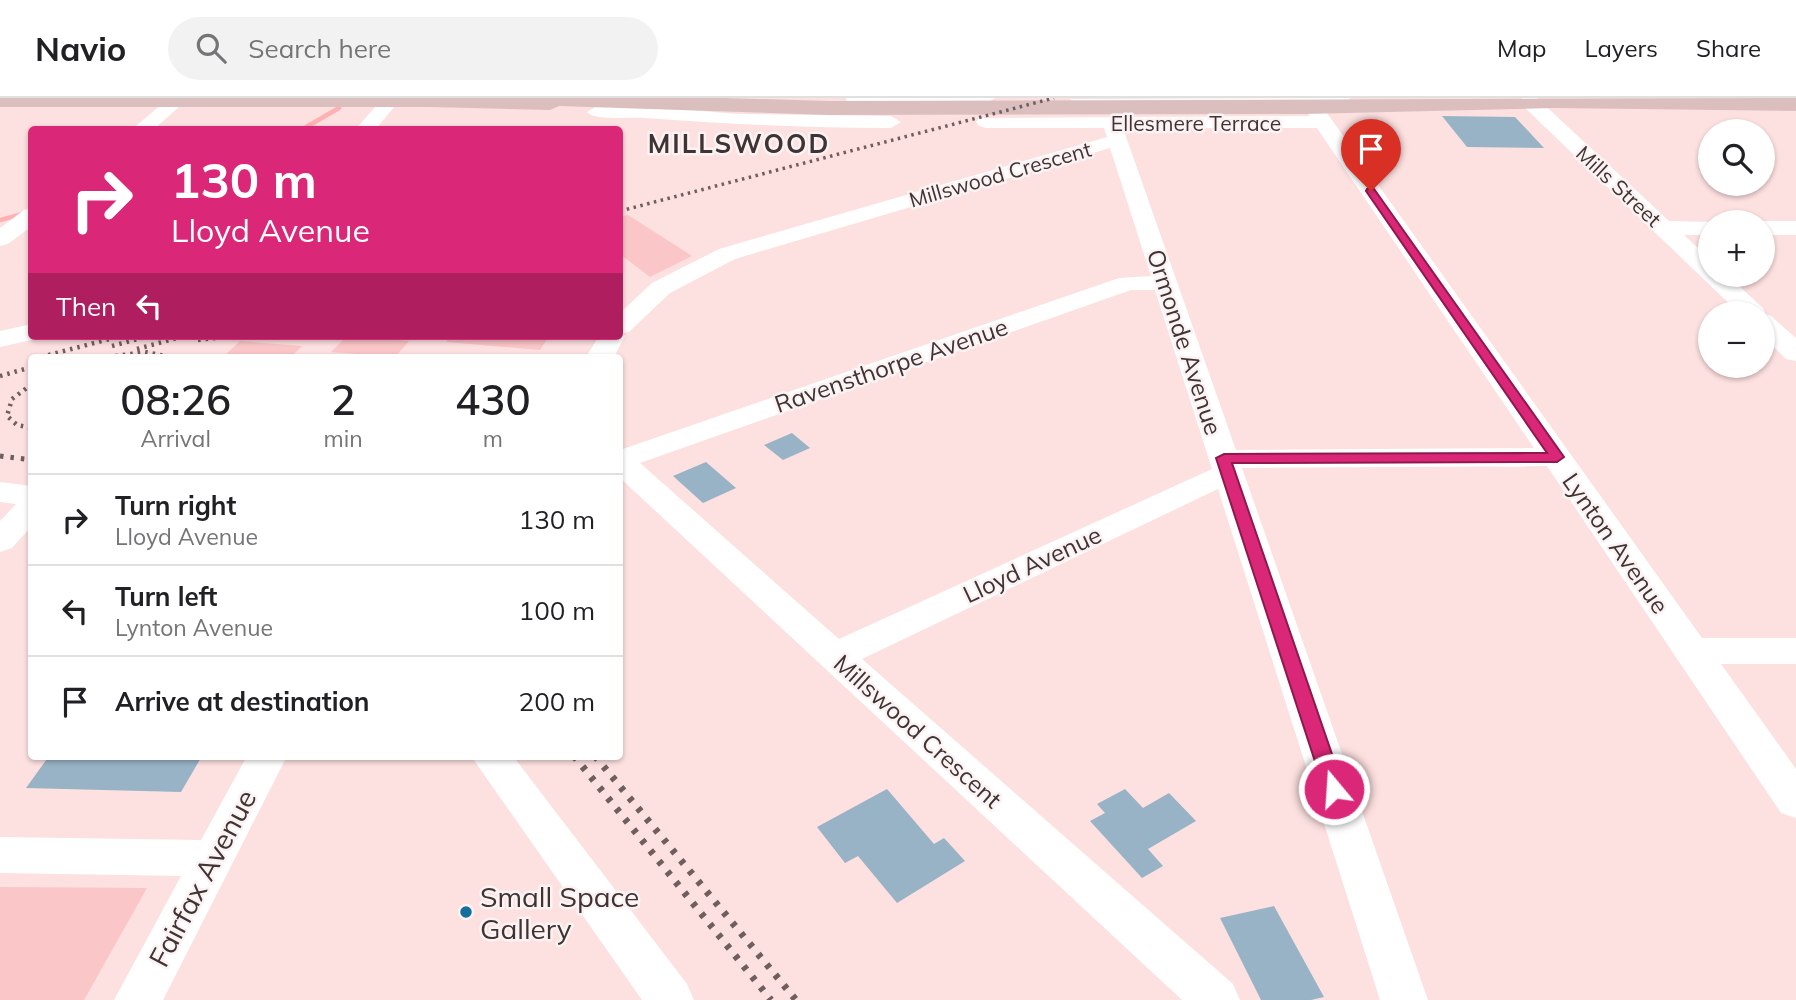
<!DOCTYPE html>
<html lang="en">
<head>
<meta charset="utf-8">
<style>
	:root { --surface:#fff; --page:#f2f2f2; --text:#202124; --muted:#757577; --line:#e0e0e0 }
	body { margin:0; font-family:Mulish,sans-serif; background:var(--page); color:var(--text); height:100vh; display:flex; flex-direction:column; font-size:26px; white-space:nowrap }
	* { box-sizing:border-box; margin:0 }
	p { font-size:23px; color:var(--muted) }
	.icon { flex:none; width:38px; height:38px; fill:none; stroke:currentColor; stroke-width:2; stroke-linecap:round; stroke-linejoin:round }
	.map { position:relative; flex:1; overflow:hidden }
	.panel { position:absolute; left:28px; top:256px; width:595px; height:406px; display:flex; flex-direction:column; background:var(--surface); border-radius:7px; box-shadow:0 2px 5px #0004 }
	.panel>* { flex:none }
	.top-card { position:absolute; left:28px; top:28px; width:595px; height:214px; border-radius:7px; box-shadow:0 2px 5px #0004; background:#db2777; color:#fff; overflow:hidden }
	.buttons { position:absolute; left:1698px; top:21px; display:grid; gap:14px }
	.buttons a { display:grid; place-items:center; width:77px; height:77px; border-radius:50%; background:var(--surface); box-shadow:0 2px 5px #0004; font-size:35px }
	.pin { position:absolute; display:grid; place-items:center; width:60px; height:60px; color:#fff; margin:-72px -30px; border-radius:50% 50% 50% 0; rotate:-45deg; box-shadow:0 0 7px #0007 }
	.pin .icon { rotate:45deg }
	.me { position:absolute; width:77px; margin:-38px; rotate:342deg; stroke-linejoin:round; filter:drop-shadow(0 0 5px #0008) }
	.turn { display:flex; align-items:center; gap:24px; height:147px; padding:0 28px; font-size:32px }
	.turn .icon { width:91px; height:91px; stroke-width:2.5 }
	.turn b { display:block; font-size:49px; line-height:60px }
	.then { display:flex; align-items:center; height:66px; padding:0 28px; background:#0003; gap:14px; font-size:26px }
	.eta { display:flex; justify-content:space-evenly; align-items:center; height:119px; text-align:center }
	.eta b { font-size:42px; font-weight:600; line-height:49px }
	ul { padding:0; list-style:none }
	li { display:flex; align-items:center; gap:21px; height:91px; padding:0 28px; border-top:2px solid var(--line) }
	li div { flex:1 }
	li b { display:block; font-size:26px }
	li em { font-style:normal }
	header { display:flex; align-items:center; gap:42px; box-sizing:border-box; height:98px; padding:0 35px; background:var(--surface); border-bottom:2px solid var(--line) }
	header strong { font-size:33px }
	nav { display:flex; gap:38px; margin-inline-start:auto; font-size:24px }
	.search { width:490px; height:63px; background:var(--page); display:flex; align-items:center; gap:18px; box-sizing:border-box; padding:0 24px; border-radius:38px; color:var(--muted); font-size:26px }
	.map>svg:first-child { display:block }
	.green { fill:#fac6c7 }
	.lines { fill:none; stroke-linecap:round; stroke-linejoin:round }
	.stream { stroke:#feb0b2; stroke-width:4.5 }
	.building { fill:#98b3c6 }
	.minor { fill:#fff; fill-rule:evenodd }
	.major { fill:#dbbfbf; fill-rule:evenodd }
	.rail-far3 { stroke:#6f5e5e; stroke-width:3.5; stroke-dasharray:2.5 4.5; stroke-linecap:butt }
	.rail-far2 { stroke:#6f5e5e; stroke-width:4.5; stroke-dasharray:2.5 5; stroke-linecap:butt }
	.rail-far1 { stroke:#6f5e5e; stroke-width:5; stroke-dasharray:3.5 7; stroke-linecap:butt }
	.rail { stroke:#6f5e5e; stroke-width:7; stroke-dasharray:4.5 9; stroke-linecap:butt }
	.route { fill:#db2777; stroke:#8e194d; stroke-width:2 }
	.poi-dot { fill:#156f9e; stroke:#fbf3f3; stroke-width:2.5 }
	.labels { text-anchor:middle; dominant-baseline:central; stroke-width:5; stroke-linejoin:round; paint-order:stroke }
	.far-street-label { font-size:21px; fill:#413333; stroke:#fbf3f3 }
	.street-label { font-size:24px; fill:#413333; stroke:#fbf3f3 }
	.far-district-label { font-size:26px; font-weight:bold; letter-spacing:2px; fill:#413333; stroke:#fbf3f3 }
	.near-street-label { font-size:28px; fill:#413333; stroke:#fbf3f3 }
	.near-poi-label { font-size:28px; fill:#413333; stroke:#fbf3f3; text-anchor:start }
</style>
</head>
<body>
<header>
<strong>Navio</strong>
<div class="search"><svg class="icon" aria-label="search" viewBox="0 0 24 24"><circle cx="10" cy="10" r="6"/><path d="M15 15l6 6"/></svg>Search here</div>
<nav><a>Map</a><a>Layers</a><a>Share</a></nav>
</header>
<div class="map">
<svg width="1796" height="902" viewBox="0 0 1796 902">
	<rect width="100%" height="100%" fill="#fde0e0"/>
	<g class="green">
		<polygon points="628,117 692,158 650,179 620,156 620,119"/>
		<polygon points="347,238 409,243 395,259 331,254"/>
		<polygon points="451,238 549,238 540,252 446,244"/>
		<polygon points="240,243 302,248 291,259 223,259"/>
		<polygon points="0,789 147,790 84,902 0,902"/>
	</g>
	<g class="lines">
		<g class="stream">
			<polyline points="301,32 339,10"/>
			<polyline points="0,122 23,116"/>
		</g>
	</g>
	<g class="building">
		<polygon points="1442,18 1515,19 1544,50 1467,49"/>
		<polygon points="792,335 810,350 783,362 764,347"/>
		<polygon points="706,364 736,390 703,405 673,378"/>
		<polygon points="49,658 202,658 181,694 26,690"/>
		<polygon points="887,691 934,746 944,740 965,763 897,805 858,758 845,765 817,729"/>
		<polygon points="1125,691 1143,710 1169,695 1196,723 1148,751 1163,768 1142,780 1090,723 1105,715 1097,706"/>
		<polygon points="1274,808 1324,899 1311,902 1261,902 1220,820"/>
	</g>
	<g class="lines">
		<g class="minor">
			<polygon points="169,0 187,2 153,32 131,32"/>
			<polygon points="383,0 400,2 375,32 355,32"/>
			<polygon points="846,0 995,0 986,6 854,8 847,6"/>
			<polygon points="1349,0 1351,3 1349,7 1342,9 1079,7 1070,1"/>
			<polygon points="1522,0 1537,0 1669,123 1714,124 1710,124 1710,137 1684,137 1710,161 1710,177 1727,177 1763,210 1766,216 1771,218 1796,240 1796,263 1786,261 1762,237 1762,215 1739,215 1522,7 1520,3"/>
			<path d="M 627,7 L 738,16 L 891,18 L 901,24 L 891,30 C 808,30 727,26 644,20 C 631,19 595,23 587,14 L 597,8 Z"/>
			<path d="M 1317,9 L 1324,11 L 1702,540 L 1796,540 L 1796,566 L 1721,566 L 1796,671 L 1796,720 L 1781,715 L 1547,368 L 1242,370 L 1428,902 L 1380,902 L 1218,391 L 862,561 L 1233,886 L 1240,902 L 1182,902 L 620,380 L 620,352 L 1119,180 L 1151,178 L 1110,50 L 735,161 L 670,195 L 629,234 L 623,235 L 625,238 L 614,259 L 586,259 L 599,238 L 620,238 L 620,215 L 652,185 L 719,151 L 1107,39 L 1104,30 L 986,30 L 979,28 L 976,24 L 979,20 L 1310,18 L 1307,15 L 1310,11 ZM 1123,30 L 1317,30 L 1534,350 L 1236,352 ZM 1131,192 L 1155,192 L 1212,371 L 839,541 L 640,365 Z"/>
			<polygon points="32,110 32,128 8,146 0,148 0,130 24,112"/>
			<polygon points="1762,123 1796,123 1796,137 1762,137 1762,124 1758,124"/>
			<polygon points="32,226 32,238 41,240 0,249 0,233"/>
			<polygon points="0,384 32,388 32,428 12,450 0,454 0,423 16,406 0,404"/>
			<polygon points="247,658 287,658 163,902 114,902 181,778 0,775 0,739 201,742"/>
			<polygon points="471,658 513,658 687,886 694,902 642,902"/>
		</g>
		<polygon class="major" points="0,0 724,0 829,3 1796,0 1796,13 1555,10 1305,16 829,17 559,8 550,12 430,9 0,9"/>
		<polyline class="rail-far3" points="620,113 1054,0"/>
		<g class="rail-far2">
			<polyline points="198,242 223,239"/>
			<polyline points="112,248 149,238"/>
			<polyline points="137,251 184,238"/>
			<polyline points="41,259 121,238"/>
			<polyline points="108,259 145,254 170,259"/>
			<polyline points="0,278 32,269"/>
			<polyline points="32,286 12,301 7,318 17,327 32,330"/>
		</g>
		<polyline class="rail-far1" points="0,358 32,362"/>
		<g class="rail">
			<polyline points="574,658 771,902"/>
			<polyline points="595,658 796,902"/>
		</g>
	</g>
	<polygon class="route" points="1367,91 1374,91 1564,359 1557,364 1232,365 1344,691 1341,697 1334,699 1327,697 1324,691 1216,360 1224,356 1547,355 1366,93"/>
	<circle class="poi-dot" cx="466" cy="814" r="7"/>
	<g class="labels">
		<g class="far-street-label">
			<text x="1196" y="25">Ellesmere Terrace</text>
			<text transform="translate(1000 76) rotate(-16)">Millswood Crescent</text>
			<text transform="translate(1619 88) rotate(43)">Mills Street</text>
		</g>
		<g class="street-label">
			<text transform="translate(1185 244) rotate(72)">Ormonde Avenue</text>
			<text transform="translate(891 267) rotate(-19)">Ravensthorpe Avenue</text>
			<text transform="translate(1616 445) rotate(55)">Lynton Avenue</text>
			<text transform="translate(1032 466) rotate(-25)">Lloyd Avenue</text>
			<text transform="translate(918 633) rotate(42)">Millswood Crescent</text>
		</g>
		<g class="far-district-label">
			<text x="739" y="45">MILLSWOOD</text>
		</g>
		<g class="near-street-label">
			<text transform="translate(202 780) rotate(-62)">Fairfax Avenue</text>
		</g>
		<g class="near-poi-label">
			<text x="480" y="798">Small Space<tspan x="480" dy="32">Gallery</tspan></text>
		</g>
	</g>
</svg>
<div class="buttons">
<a><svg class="icon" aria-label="search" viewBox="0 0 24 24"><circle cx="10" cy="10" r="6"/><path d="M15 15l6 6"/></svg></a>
<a>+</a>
<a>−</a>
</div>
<div class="pin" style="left:1371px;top:93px;background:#d93025"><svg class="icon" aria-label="arrive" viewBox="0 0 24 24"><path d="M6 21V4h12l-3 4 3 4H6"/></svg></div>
<svg class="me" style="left:1334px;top:691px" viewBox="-20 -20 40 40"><circle r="17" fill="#db2777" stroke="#fff" stroke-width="3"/><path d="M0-11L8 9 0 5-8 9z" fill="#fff"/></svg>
<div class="top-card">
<div class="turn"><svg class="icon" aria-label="right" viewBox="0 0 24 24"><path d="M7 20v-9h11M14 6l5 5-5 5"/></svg><div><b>130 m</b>Lloyd Avenue</div></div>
<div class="then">Then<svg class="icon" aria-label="left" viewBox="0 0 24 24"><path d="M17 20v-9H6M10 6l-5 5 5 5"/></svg></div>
</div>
<section class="panel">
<div class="eta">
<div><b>08:26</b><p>Arrival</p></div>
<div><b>2</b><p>min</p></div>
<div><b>430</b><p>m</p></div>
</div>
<ul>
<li><svg class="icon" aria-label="right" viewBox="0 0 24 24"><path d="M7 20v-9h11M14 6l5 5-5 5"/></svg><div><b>Turn right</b><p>Lloyd Avenue</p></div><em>130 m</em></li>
<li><svg class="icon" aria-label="left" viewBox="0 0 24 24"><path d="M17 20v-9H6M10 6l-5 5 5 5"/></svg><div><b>Turn left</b><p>Lynton Avenue</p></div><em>100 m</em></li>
<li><svg class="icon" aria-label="arrive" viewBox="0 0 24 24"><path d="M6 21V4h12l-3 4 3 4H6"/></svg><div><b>Arrive at destination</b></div><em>200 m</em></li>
</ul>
</section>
</div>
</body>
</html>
